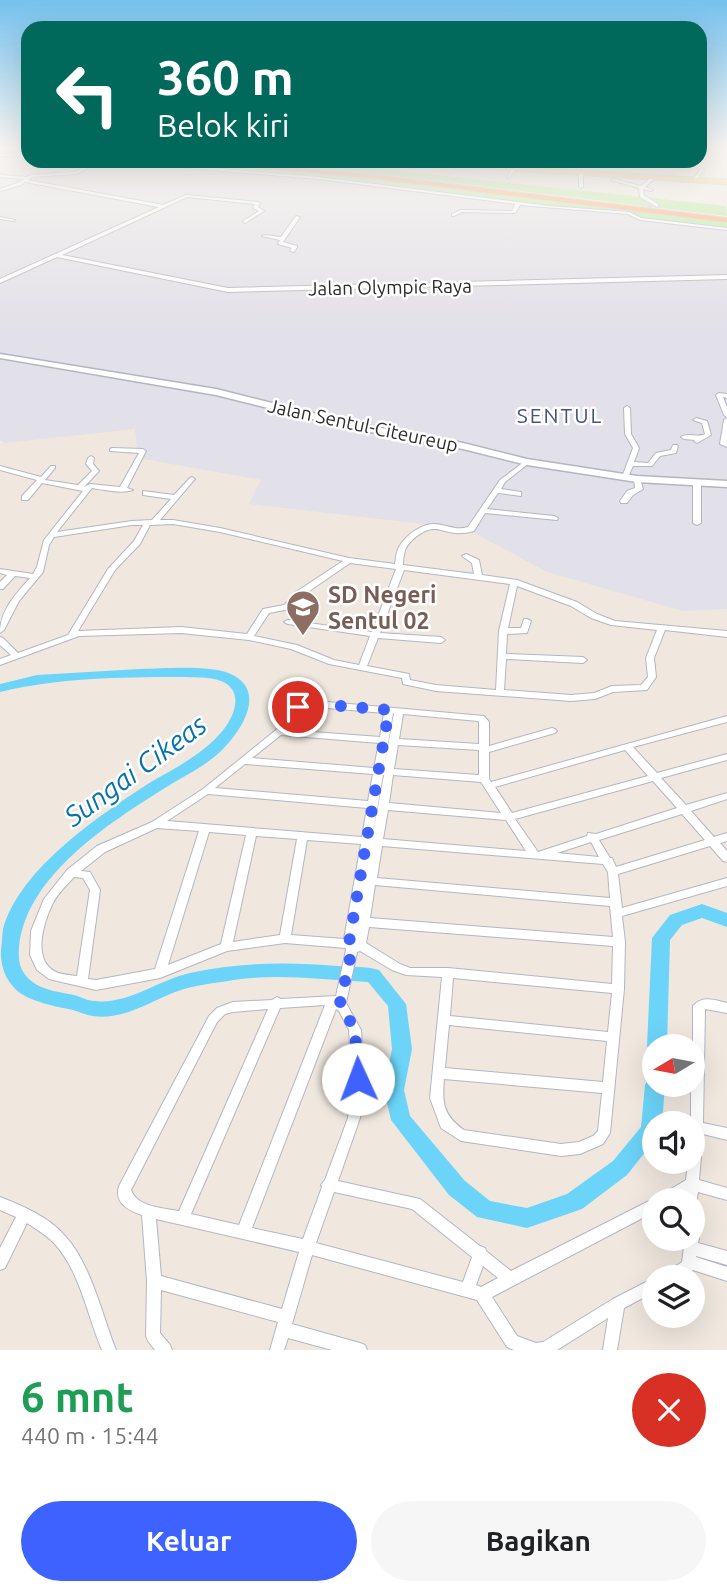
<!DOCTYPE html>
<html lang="id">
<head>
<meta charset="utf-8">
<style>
	:root { --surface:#fff; --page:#f6f6f6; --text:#202124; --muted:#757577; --accent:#3d62ff }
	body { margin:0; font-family:Ubuntu,sans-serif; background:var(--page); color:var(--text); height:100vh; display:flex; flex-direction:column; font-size:26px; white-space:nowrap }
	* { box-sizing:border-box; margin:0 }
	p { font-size:23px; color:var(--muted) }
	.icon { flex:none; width:38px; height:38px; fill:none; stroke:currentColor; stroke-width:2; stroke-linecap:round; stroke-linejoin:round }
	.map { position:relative; height:1350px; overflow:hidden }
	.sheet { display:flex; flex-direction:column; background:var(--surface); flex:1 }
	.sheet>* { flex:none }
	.guide { position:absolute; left:21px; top:21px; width:686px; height:147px; border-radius:21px; box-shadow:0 7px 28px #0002; background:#00695c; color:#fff; overflow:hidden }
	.needle { width:46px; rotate:260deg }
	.controls { position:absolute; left:642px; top:1034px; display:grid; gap:14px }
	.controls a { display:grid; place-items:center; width:63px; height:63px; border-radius:50%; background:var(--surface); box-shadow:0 7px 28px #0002; font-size:35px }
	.pin { position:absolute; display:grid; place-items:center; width:60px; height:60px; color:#fff; margin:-30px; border:4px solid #fff; border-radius:50%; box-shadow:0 2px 7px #0007 }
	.me { position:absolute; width:77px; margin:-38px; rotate:358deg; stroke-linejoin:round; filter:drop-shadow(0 0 5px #0008) }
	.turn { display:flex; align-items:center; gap:24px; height:147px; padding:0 21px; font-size:32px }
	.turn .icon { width:91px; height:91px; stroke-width:2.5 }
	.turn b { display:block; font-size:49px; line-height:60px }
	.round { display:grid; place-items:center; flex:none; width:74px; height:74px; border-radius:37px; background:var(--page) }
	.headline { display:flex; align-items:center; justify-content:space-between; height:119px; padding:0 21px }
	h1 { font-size:42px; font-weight:700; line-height:52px; color:#1e9e55 }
	.action { display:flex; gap:14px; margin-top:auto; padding:14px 21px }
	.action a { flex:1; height:80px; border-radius:42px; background:var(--accent); color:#fff; font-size:28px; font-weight:700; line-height:80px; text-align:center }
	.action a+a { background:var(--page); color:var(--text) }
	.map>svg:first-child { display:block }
	.industrial { fill:#e2e0e8 }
	.green { fill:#b5ea98 }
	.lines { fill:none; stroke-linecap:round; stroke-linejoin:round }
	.river { fill:#6cd4f8; fill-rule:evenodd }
	.street-tunnel { stroke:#c9c3bb; stroke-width:4.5; stroke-dasharray:4.5 2.5; stroke-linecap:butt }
	.street-casing { stroke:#b3b6c2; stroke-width:2 }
	.secondary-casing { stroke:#b3b6c2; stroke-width:3 }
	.primary-casing { stroke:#c8c8c8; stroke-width:3 }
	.highway-casing { stroke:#c8c8c8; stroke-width:2 }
	.street { fill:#fff; fill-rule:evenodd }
	.secondary { fill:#fff; fill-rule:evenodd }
	.primary { fill:#fcd458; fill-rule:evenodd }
	.highway { fill:#ffa15b; fill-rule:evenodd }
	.route { stroke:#3d62ff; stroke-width:12; stroke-dasharray:0 21.6 }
	.labels { text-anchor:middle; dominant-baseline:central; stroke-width:5; stroke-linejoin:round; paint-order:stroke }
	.far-street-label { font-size:19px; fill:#2d2d2d; stroke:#fff }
	.far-quarter-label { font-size:21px; letter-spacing:2px; fill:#495483; stroke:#fff }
	.education-label { font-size:23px; font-weight:bold; fill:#785e54; stroke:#fff; text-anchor:start }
	.near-water-label { font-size:28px; font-style:italic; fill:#0373ac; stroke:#fff }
</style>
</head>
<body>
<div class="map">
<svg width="727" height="1350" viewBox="0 0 727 1350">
	<rect width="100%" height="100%" fill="#f0e8df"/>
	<polygon class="industrial" points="0,154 28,156 28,161 109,161 425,190 727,228 727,609 683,611 547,572 467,529 249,504 261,480 138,458 135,429 5,443 0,440"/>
	<g class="green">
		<path d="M 106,161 C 314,161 521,195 727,220 L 727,228 L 362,182 Z"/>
		<polygon points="237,161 299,161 351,166 726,206 727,216 395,176"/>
	</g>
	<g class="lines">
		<g class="river">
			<path d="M 139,669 C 164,669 211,664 233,675 C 267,693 240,732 222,750 C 206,766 184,776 165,788 C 109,823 26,876 19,947 C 18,963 20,973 34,983 C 46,991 60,992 74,995 C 81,997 88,1001 94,1001 C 128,1005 158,980 190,973 C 239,962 288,962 338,966 C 351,967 366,966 379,970 L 406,1004 L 412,1049 L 404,1090 L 410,1116 L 465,1181 L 490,1201 L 527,1208 L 567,1194 L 613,1161 L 641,1127 L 645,1085 L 648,1079 L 654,1077 L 654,1085 L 665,1085 L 662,1124 L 654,1124 L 654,1141 L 627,1175 L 582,1209 L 527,1228 L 477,1217 L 449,1195 L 391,1120 L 384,1090 L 392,1049 L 388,1006 L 368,982 C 326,980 283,974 241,979 C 222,982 202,984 184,989 C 154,998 126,1021 93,1016 C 86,1015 80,1012 73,1010 C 58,1007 42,1004 27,997 C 9,988 0,970 1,950 C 2,943 2,935 3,929 C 20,868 101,814 151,782 C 177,767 205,753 224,729 C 235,715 244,690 221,681 C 209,676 192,678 179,677 C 120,677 58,678 0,692 L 0,684 L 37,675 Z"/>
			<polygon points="702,904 727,913 727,927 702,918 682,925 670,940 667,1046 654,1046 654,1053 650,1052 647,1046 652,938 670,915"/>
		</g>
		<polyline class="street-tunnel" points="634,211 657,206"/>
		<g class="street-casing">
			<g id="street">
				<polygon points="0,154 28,155 28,157 0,156"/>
				<polygon points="95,161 98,162 76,174 32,177 28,180 163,205 186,195 258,202 260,203 258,207 264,211 245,223 243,222 243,221 259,211 253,208 255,204 187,197 62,255 228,288 727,275 727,279 228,292 57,257 0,283 0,279 159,207 25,182 21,185 0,191 0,189 17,183 24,179 0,177 0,175 27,177 31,175 75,172"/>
				<polygon points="108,161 125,161 318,177 549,206 629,212 641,218 727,228 727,230 640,220 628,214 520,205 516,212 514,213 462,212 454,216 452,216 452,214 461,210 512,211 515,204 318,179"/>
				<polygon points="458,161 462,161 457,168 455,168"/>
				<polygon points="499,161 504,161 499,165 497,170 495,170 495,164"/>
				<polygon points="701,168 704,169 697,180 693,180"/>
				<polygon points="512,169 515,170 509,178 507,178"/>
				<polygon points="581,171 583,172 583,187 581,188 579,187 579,172"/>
				<polygon points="653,176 656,177 645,187 653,190 651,191 643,189 644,195 659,205 657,207 640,197 639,188 611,180 613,179 641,186"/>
				<polygon points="296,216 300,217 283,242 297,246 297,247 294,252 290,251 292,248 278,244 280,240 262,236 264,235 281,237"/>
				<polygon points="0,217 15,220 13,221 0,219"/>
				<polygon points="719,393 727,394 727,398 723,397 727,407 727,417 724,415 716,395"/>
				<polygon points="627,406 630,408 631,434 639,448 634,462 648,463 656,453 671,450 673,445 677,445 678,446 676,453 660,456 652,466 633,466 628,477 625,479 622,477 633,448 625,434 624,408"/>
				<path d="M 696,418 L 707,421 L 711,435 L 697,443 L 694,441 L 695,440 L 684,439 L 681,437 C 688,432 697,438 705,434 L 702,423 L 693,420 Z"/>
				<polygon points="727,418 727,447 720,444 724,420"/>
				<path d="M 112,448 L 143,449 L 146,451 L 127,488 L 133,490 C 121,494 105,490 92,488 L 57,532 L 132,521 L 152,520 L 171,499 L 143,495 L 143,491 L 174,495 L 190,478 L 192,477 L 195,479 L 194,480 L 160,520 L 173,520 L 220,528 L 349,558 L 395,564 C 396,558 396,553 399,547 C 405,536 422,523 435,524 C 448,525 456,531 468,527 L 500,480 L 525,461 L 529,461 L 529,463 L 505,482 L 501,489 L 521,492 L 521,496 L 498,493 L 487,509 L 554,516 L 558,518 L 557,520 L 485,513 L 474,531 C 463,534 456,534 445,531 C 441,530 439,529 434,529 C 424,529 411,539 406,548 C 404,553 403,559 403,565 L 474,574 L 472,563 L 462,556 L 466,554 L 479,560 L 482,575 L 517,580 L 577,602 L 597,614 L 615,621 L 727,631 L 727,637 L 665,630 L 654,658 L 656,677 L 647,690 L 613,692 L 595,699 L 571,701 L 436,691 L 403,684 L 402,678 L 329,664 L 291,649 L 249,640 L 181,633 L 79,636 L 0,665 L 0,659 L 11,655 L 0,645 L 0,637 L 3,638 L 18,653 L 68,635 L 108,569 L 134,541 L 143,525 L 132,525 L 54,537 L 49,545 L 43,572 L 19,601 L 4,630 L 0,633 C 0,610 16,594 30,578 L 15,576 L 3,589 L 0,589 L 0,582 L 7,575 L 0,573 L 0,569 L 33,574 L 37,567 L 44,540 L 83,491 L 42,483 L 28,500 L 22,500 L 22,496 L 37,480 L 0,470 L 0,466 L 41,477 L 51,466 L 55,466 L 55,468 L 45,480 L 78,485 L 92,471 L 86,464 L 88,458 L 91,456 L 94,458 L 93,464 L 99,471 L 84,487 L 90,484 L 120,487 L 139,453 L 110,451 L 110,449 ZM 173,524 L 220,532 L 343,561 L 296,592 L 284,605 L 263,609 L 247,634 L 181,627 L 78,631 L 115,570 L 140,544 L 150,525 ZM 350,563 L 396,569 L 372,632 L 288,620 L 284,622 L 288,624 L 370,636 L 359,665 L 334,660 L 297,645 L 254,636 L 269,613 L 290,609 L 302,596 ZM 404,570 L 510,584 L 499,631 L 496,690 L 436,685 L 410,680 L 409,674 L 367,666 L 378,638 L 441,643 L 445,640 L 441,637 L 380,633 ZM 517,586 L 571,606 L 591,618 L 611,625 L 657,630 L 646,658 L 648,677 L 641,685 L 612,686 L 594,693 L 571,695 L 504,690 L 506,659 L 583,663 L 587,660 L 583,657 L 506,654 L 507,634 L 527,633 L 531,621 L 527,619 L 524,619 L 521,628 L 508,628 Z"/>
				<polygon points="637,477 640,479 643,489 633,495 627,503 621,503 620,501 627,491 635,488 634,479"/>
				<polygon points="697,481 701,483 701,523 697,525 693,523 693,483"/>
				<path d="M 316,701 L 484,716 L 489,722 L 489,746 L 552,728 L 555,729 L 557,731 L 555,733 L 489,752 L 489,779 L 491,782 L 727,716 L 727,722 L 633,747 L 657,773 L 727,754 L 727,760 L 661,778 L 686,805 L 727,793 L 727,799 L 691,811 L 714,837 L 727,833 L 727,841 L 720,843 L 727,851 L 727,862 L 723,861 L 710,846 L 618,874 L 622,908 L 727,878 L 727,886 L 622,916 L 625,942 L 624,989 L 610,1133 L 603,1144 L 580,1154 L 561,1156 L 461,1141 L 441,1128 L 430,1098 L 442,977 L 406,975 L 392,970 L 360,951 L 357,952 L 346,1003 L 361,1030 L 364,1079 L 360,1118 L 338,1181 L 420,1199 L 480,1246 L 485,1248 L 486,1251 L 511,1271 L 649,1201 L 654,1199 L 657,1200 L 659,1196 L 686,1180 L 688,1162 L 693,1162 L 693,1124 L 691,1124 L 691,1085 L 693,1085 L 693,1006 C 702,995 715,1000 727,1003 L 727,1013 L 705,1009 L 703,1123 L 727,1128 L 727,1140 L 703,1134 L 699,1180 L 727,1188 L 727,1200 L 698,1192 L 696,1204 L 693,1206 L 693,1200 L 684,1200 L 685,1195 L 675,1200 L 654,1200 L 654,1212 L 492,1297 L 517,1336 L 536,1343 L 543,1342 L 613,1299 L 654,1278 L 654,1292 L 624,1308 L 617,1350 L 603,1350 L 608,1318 L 557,1350 L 514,1350 L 507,1347 L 477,1300 L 312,1255 L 292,1324 L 360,1343 L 365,1345 L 367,1350 L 332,1350 L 288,1338 L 284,1350 L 270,1350 L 278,1322 L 161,1290 L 160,1333 L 170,1345 L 172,1350 L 155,1350 L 148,1341 L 146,1336 L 147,1281 L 142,1215 C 128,1210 114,1203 119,1186 L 209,1016 L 217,1008 L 233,1002 L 272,1000 L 277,997 L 281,999 L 336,996 L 346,950 L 346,948 L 285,943 L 227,951 L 160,978 L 96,990 L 49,979 L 37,970 L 30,955 L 31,931 L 44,899 L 67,870 L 97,846 L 152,822 L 203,789 L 276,730 L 296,704 ZM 316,707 L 384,713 L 380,737 L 286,730 L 302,708 ZM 393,713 L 394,713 L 384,768 ZM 403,714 L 478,721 L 479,722 L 479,744 L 399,739 ZM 281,735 L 379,743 L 374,768 L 252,758 ZM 398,745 L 479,750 L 479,775 L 394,769 ZM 625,750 L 648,776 L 512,813 L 495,787 ZM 245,764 L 373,774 L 368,801 L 215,788 ZM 383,775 L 384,775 L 372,838 ZM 393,775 L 481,782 L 501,813 L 389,803 ZM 653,781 L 677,808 L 596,834 L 588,833 L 587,836 L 538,852 L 515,819 ZM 208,794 L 367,808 L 362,837 L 167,821 ZM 388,810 L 506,820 L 526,851 L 383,839 ZM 682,814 L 705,840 L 616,867 L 612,858 L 610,858 L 599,840 ZM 157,828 L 199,831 L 155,969 L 96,980 L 88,979 L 100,890 L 90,872 L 81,871 L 105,852 ZM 209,832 L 246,835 L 221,944 L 168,965 ZM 256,836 L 297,839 L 280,935 L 233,942 ZM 307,840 L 361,844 L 344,939 L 291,935 ZM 591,842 L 599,857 L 557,853 ZM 382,846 L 603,864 L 608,872 L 610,898 L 377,878 ZM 74,877 L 83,878 L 90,890 L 77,976 C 71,975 62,975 56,972 C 31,960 44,921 53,903 C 58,893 67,885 74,877 ZM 375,885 L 610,906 L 613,937 L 370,918 ZM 369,927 L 613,946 L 612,984 L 448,968 L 410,968 L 400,964 L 366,943 ZM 453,978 L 612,993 L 608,1032 L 450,1016 ZM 325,1005 L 239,1225 L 191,1214 L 280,1008 ZM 268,1009 L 179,1211 C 163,1208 137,1207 131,1190 L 217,1022 L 225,1014 L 233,1012 ZM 336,1009 L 339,1011 L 349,1030 L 352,1079 L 348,1118 L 325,1180 L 321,1185 L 322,1187 L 303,1239 L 252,1228 ZM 449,1025 L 607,1041 L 603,1082 L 445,1068 ZM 444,1079 L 602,1093 L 598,1131 L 593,1136 L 579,1142 L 561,1144 L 464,1130 C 443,1115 442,1103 444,1079 ZM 334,1192 L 412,1209 L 472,1257 L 463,1282 L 316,1243 ZM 156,1219 L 299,1252 L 282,1309 L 161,1276 ZM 483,1266 L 498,1278 L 481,1287 L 476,1285 Z"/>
				<path d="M 0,1197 C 23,1206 49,1217 65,1236 C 91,1264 102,1315 116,1350 L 102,1350 C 87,1315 80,1271 54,1243 C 46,1235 36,1229 27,1223 L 5,1268 L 0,1270 L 0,1248 L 16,1217 L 0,1210 Z"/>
				<polygon points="693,1233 697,1234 699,1239 698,1243 727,1251 727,1265 696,1256 696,1257 727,1267 727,1281 693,1270 683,1278 663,1278 665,1273 682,1262 685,1239 693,1239"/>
			</g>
		</g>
		<g class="secondary-casing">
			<polygon id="secondary" points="0,354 216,389 349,422 463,443 527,459 637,476 727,481 727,487 637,482 527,465 463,449 349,428 216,395 0,358"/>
		</g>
		<g class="primary-casing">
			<polygon id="primary" points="374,161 410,161 727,180 727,184"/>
		</g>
		<g class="highway-casing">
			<g id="highway">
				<polygon points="0,146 28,148 28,152 0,150"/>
				<polygon points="189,161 218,161 376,175 727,218 727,222 376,179"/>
			</g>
		</g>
		<use href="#street" class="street"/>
		<use href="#secondary" class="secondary"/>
		<use href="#primary" class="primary"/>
		<use href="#highway" class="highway"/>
	</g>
	<linearGradient id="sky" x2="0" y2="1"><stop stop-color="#76c1ee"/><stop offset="0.44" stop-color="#f8f5f1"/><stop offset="1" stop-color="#f8f5f1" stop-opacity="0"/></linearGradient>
	<rect width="727" height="335" fill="url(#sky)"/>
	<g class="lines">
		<polyline class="route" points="298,707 316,704 389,710 349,943 352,950 340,1003 355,1030 358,1079"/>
	</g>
	<defs>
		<g id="school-pin" transform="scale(1.75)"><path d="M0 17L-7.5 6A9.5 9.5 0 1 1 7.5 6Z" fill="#8d6e63" stroke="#fff"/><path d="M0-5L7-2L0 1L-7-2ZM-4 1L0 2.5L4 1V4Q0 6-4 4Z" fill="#fff"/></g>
	</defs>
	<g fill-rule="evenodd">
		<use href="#school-pin" x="303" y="607"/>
	</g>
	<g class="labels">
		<g class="far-street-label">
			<text transform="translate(390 287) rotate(-1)">Jalan Olympic Raya</text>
			<text transform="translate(363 425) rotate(12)">Jalan Sentul-Citeureup</text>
		</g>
		<g class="far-quarter-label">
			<text x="560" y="415">SENTUL</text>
		</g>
		<g class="education-label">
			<text x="328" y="594">SD Negeri<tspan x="328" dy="26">Sentul 02</tspan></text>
		</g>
		<g class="near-water-label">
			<text transform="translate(135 770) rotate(-36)">Sungai Cikeas</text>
		</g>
	</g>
</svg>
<div class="controls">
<a><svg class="needle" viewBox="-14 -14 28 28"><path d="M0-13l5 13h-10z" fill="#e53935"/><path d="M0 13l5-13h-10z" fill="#757577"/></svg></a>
<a><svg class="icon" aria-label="sound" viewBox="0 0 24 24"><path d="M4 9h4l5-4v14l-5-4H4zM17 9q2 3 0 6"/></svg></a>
<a><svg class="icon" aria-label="search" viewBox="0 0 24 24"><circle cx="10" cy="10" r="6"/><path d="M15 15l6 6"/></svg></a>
<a><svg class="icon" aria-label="layers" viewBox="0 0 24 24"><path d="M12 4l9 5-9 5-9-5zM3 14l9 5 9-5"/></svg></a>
</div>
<div class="pin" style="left:298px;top:707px;background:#d93025"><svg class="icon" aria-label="arrive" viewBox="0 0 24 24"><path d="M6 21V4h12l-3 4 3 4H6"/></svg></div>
<svg class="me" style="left:358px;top:1079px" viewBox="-20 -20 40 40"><circle r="19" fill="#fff"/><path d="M0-13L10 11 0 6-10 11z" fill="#3d62ff"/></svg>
<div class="guide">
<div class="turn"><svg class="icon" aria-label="left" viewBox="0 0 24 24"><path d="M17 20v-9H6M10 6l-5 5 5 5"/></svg><div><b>360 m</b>Belok kiri</div></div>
</div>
</div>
<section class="sheet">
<div class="headline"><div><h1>6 mnt</h1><p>440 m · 15:44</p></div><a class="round" style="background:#d93025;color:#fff"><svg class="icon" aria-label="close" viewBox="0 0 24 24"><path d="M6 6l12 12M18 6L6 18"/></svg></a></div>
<div class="action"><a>Keluar</a><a>Bagikan</a></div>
</section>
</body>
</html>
